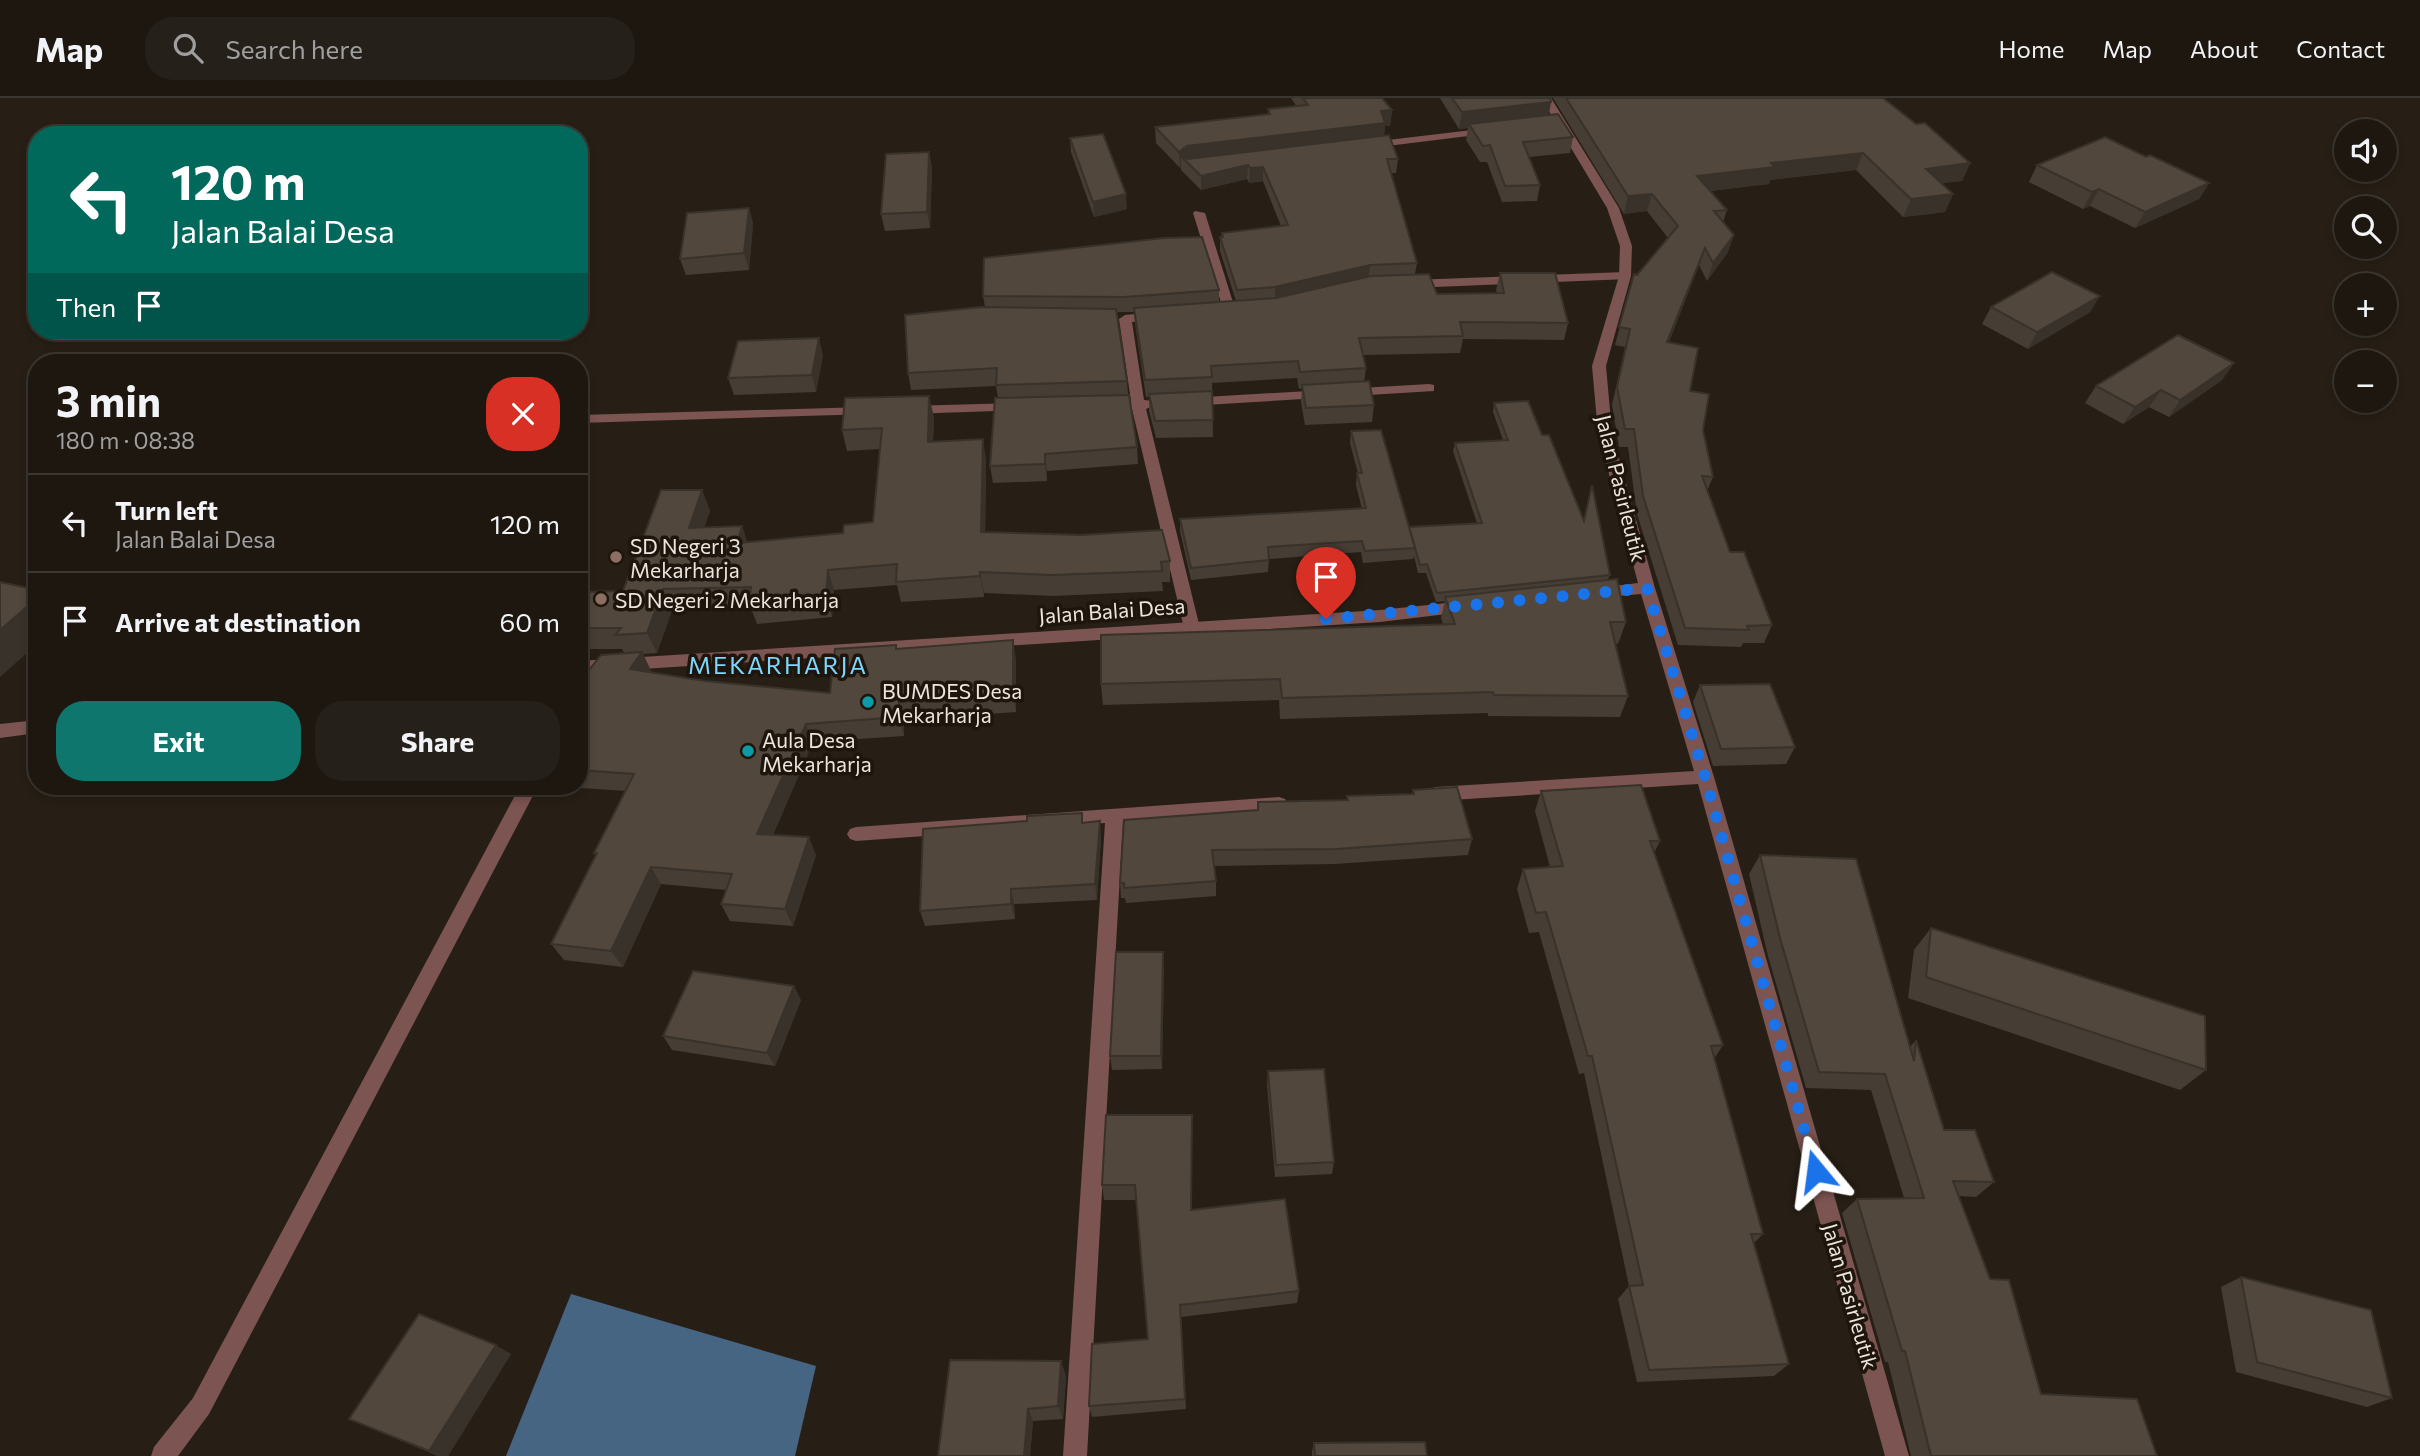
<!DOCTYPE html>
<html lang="en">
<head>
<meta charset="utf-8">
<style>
	:root { --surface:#1d1710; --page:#252019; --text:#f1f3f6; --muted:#a09f9f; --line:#3b3630; --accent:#0f766e }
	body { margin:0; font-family:Commissioner,sans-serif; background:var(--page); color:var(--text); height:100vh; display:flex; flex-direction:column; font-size:26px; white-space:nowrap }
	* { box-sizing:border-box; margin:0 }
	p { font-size:23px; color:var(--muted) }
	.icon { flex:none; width:38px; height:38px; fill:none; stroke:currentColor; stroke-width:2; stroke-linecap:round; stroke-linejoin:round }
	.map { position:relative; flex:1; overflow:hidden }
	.drawer { position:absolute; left:28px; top:256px; width:560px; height:441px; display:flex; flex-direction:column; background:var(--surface); border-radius:28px; box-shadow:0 4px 10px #0003,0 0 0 2px var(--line) }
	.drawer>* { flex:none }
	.banner { position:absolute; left:28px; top:28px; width:560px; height:214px; border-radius:28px; box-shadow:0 4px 10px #0003,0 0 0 2px var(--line); background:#00695c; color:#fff; overflow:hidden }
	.buttons { position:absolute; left:2334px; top:21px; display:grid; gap:14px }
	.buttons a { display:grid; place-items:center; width:63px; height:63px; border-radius:50%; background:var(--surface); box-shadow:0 4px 10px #0003,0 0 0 2px var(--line); font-size:35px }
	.pin { position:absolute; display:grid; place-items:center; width:60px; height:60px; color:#fff; margin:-72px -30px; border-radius:50% 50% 50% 0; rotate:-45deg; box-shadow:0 0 7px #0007 }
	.pin .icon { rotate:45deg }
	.me { position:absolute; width:77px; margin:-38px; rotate:344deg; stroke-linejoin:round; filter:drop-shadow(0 0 5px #0008) }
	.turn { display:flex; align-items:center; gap:24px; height:147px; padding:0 28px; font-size:32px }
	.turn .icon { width:91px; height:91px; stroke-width:2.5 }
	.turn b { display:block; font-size:49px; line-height:60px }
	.then { display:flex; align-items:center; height:66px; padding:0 28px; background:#0003; gap:14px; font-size:26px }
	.round { display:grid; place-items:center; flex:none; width:74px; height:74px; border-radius:28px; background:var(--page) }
	.overview { display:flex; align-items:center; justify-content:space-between; height:119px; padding:0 28px }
	h1 { font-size:42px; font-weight:700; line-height:52px }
	.primary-button { display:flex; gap:14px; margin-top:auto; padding:14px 28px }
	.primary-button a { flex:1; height:80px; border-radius:28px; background:var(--accent); color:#fff; font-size:28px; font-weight:700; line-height:80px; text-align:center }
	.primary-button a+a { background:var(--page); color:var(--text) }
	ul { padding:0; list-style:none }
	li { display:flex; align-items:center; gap:21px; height:98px; padding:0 28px; border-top:2px solid var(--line) }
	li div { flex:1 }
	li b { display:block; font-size:26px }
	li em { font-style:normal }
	header { display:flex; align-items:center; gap:42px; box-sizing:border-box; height:98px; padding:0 35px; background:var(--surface); border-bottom:2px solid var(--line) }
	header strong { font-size:33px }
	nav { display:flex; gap:38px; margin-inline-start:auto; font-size:24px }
	.search { width:490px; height:63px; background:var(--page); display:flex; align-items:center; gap:18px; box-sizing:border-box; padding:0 24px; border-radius:28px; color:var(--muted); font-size:26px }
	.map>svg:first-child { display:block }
	.water { fill:#456583 }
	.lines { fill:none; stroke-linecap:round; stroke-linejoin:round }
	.lane { fill:#7c5451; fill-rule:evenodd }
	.street { fill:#7c5451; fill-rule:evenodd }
	.wall { fill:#463d34 }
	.shaded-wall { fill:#39322a }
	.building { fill:#51473c; stroke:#39322a; stroke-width:2 }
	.route { stroke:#1a73e8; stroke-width:12; stroke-dasharray:0 21.6 }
	.education-dot { fill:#8d6e63; stroke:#1e150c; stroke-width:2.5 }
	.culture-dot { fill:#0f9aa8; stroke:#1e150c; stroke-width:2.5 }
	.labels { text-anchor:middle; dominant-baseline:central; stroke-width:7; stroke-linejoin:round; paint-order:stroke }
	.street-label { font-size:21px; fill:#ebe5de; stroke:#1e150c }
	.poi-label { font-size:21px; fill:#ebe5de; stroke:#1e150c; text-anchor:start }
	.quarter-label { font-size:24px; letter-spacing:2px; fill:#7dd6fb; stroke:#1e150c }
</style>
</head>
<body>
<header>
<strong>Map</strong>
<div class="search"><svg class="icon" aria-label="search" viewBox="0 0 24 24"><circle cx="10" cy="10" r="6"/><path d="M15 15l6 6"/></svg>Search here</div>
<nav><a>Home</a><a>Map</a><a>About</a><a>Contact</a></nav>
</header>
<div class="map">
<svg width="2420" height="1358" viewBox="0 0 2420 1358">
	<rect width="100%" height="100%" fill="#271f15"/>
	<polygon class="water" points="571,1196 816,1268 795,1358 506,1358"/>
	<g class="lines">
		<g class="lane">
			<polygon points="1195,113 1205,115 1236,214 1234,217 1226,217 1224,214 1193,115"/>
			<polygon points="1625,174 1629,175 1629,181 1411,190 1405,186 1411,182"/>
			<polygon points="1158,214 1164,218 1163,221 1132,224 1144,302 1155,303 1157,306 1146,311 1200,530 1192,536 1184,530 1132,311 1108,311 1101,307 1108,303 1131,303 1119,221 1125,217"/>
			<polygon points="1429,286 1434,287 1434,293 1188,308 1181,304 1188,300"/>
			<polygon points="1017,305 1024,309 1022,312 908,316 901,312 908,308"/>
			<polygon points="866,309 873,313 871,316 579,325 579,317"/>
		</g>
		<g class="street">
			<polygon points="1541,0 1551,0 1619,110 1632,148 1631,178 1606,268 1612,335 1655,490 1714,679 1909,1358 1885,1358 1698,686 1436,703 1430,701 1427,696 1430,691 1436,689 1694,673 1641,496 1598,500 1590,495 1598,490 1638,485 1598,335 1592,268 1619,178 1620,148 1607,110"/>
			<polygon points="1489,30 1494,33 1493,35 1371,50 1366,47 1371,44"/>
			<polygon points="1466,503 1472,505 1474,509 1472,513 1380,524 579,575 579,563 1380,512"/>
			<polygon points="37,622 37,635 0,640 0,626"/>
			<polygon points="520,688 538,688 209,1316 178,1358 151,1358 154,1349 193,1300"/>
			<polygon points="1279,699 1285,701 1288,706 1285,711 1279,713 1123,724 1087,1358 1063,1358 1105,725 856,743 850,741 847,736 850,731 856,729"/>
		</g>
	</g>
	<g class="wall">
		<polygon points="1291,0 1382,0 1392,12 1390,28 1385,28 1384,38 1398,61 1396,75 1391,75 1417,165 1415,176 1437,196 1497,195 1496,192 1500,175 1568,225 1564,242 1463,241 1460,255 1363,257 1366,270 1364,284 1374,307 1372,324 1305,327 1301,304 1302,290 1299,291 1297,280 1212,285 1213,339 1156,340 1149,313 1149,299 1146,299 1135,226 1134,214 1116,214 1127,283 1128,297 1137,349 1138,366 1047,373 1047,383 993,385 990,368 998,300 996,288 911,292 908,275 985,209 983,198 1219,192 1219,204 1236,203 1220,153 1220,139 1222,139 1222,135 1281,128 1263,83 1249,85 1247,81 1201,92 1181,72 1181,68 1180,70 1156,45 1155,29 1268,16 1268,11 1297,9"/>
		<polygon points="1440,0 1550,0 1549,17 1573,39 1570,55 1529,59 1540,87 1537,103 1502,104 1487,64 1480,64 1466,42 1468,30 1459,31"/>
		<polygon points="1553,0 1883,0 1916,26 1970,65 1962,83 1941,85 1953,96 1945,114 1903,119 1856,72 1770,82 1769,86 1710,93 1727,112 1723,124 1728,154 1707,183 1699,167 1669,244 1690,293 1703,332 1713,379 1707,393 1730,454 1772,527 1764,545 1743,545 1741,549 1678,547 1637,416 1628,349 1619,349 1612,307 1625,249 1615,247 1634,176 1637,177 1668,140 1647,113 1624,116"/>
		<polygon points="1070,40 1127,111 1094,119 1071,54"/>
		<polygon points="929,54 932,70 930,130 885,133 881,116"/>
		<polygon points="2146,59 2209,85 2199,101 2135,130 2090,108 2083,111 2029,84 2037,67"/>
		<polygon points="749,110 753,126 749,172 686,177 680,161"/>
		<polygon points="1991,209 2090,214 2028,251 1982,226"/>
		<polygon points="823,257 816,294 734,297 728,280"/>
		<polygon points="2234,265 2222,282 2169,319 2149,309 2123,326 2085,305 2096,288"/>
		<polygon points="1494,305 1542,337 1610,477 1608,481 1626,524 1618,546 1615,545 1628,598 1620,619 1488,618 1488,615 1280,621 1279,602 1103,607 1101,586 1443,526 1441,520 1445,503 1436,504 1426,475 1418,475 1414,458 1413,461 1363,465 1361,454 1269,461 1268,474 1191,482 1180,433 1180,421 1362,411 1356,387 1357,375 1358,375 1350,345 1351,333 1409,430 1477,425 1453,353 1455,345 1503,342 1493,314"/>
		<polygon points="934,319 933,343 986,362 985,434 1170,463 1170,484 1162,484 1163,493 1054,498 984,495 984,499 901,504 897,487 834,492 832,519 757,526 751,510 672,512 657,555 643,556 651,573 650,574 705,583 830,595 897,551 1016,561 1016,614 904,622 904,638 813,644 773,737 816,757 793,828 730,823 721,806 726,792 661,786 623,869 564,862 551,846 596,758 594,755 626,693 551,688 579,688 579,585 625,556 622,551 579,551 579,494 623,493 702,392 710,413 704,429 742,428 747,444 843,435 873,424 880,351 847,353 842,332"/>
		<polygon points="1700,587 1795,649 1786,666 1713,668 1693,604"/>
		<polygon points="1413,692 1472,741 1468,757 1334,766 1214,768 1216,783 1216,798 1126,805 1125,800 1121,800 1120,785 1257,712 1258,704 1347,702 1347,698 1412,696"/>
		<polygon points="1541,693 1660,743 1654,755 1723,947 1714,961 1763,1136 1754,1145 1789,1266 1774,1278 1637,1284 1618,1201 1629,1188 1584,975 1579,976 1539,834 1529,835 1517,791 1523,771 1550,769 1535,713"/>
		<polygon points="1082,715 1083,725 1101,739 1097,802 1014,806 1015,821 925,828 920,813 1027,723"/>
		<polygon points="1760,757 1910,949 1916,942 1944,1032 1994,1084 1976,1099 1959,1098 1990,1181 2041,1296 2157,1358 1911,1358 1888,1264 1885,1264 1842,1115 1857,1101 1904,1100 1871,992 1806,990 1768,858 1749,776"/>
		<polygon points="1931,830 2206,972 2180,992 1908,900 1914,852"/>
		<polygon points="1164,869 1162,971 1112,972 1110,958"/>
		<polygon points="801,902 775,968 672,952 663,938"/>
		<polygon points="1268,973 1334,1064 1332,1076 1275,1079 1267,987"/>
		<polygon points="1192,1017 1191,1111 1299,1193 1297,1205 1181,1219 1186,1311 1092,1319 1089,1308 1148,1241 1137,1102 1104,1102 1102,1087"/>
		<polygon points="2241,1179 2392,1300 2367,1309 2236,1274 2221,1189"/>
		<polygon points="511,1256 448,1358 438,1358 349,1321"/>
		<polygon points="1066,1277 1063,1321 1033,1323 1030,1358 938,1358"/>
		<polygon points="1314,1345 1427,1358 1312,1358 1312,1353"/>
	</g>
	<g class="shaded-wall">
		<polygon points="1551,4 1548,21 1469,26 1468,30 1459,31 1462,14"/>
		<polygon points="1392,12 1390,28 1385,28 1384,40 1187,64 1181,58 1181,68 1180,70 1179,54 1187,48"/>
		<polygon points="929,54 932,70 930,130 927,114"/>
		<polygon points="1863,55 1856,72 1770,82 1769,86 1692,95 1697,78 1771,65"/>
		<polygon points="1970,65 1962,83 1918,88 1926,71"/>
		<polygon points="1248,67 1247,81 1201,92 1201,78"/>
		<polygon points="1263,69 1263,83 1249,85 1250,70"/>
		<polygon points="2209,85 2199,101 2135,130 2145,114"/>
		<polygon points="2099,91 2090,108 2083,111 2092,94"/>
		<polygon points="1126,96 1127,111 1094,119 1093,104"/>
		<polygon points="1652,96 1647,113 1624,116 1628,98"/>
		<polygon points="1953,96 1945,114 1903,119 1911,101"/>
		<polygon points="749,110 753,126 749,172 744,155"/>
		<polygon points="1734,137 1728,154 1707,183 1713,165"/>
		<polygon points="1705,150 1699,167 1662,262 1667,244"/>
		<polygon points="1370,167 1368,181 1275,203 1275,189"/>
		<polygon points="2100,198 2090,214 2028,251 2037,234"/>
		<polygon points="819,240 823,257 816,294 812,277"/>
		<polygon points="2234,265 2222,282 2169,319 2180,302"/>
		<polygon points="2161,292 2149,309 2123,326 2135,309"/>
		<polygon points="929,298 934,319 932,365 928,344"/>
		<polygon points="983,341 986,362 985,454 981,434"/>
		<polygon points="1045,356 1047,373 1047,383 1045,366"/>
		<polygon points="702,392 710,413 697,451 689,430"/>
		<polygon points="742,428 749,449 737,445"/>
		<polygon points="828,472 834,492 832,519 826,499"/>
		<polygon points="980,474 984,495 984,499 980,478"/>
		<polygon points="663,491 672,512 657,555 647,535"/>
		<polygon points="37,500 37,546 0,579 0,532"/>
		<polygon points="1013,542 1016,561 1016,614 1013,595"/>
		<polygon points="642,554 651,573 639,589 630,571"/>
		<polygon points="899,604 904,622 904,638 899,619"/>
		<polygon points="806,626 813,644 766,753 757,736"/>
		<polygon points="1100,723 1101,739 1097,802 1095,786"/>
		<polygon points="809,739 816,757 793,828 785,811"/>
		<polygon points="651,769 661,786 623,869 611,853"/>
		<polygon points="1011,791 1014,806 1015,821 1011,806"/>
		<polygon points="1163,854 1164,869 1162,971 1161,958"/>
		<polygon points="794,888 801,902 775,968 767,955"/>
		<polygon points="496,1247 511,1256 448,1358 439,1358 429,1353"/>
		<polygon points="1061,1263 1066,1277 1063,1321 1058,1308"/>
		<polygon points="1028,1311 1033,1323 1030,1358 1024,1358"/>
	</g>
	<g class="building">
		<polygon points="1303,0 1382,0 1392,12 1381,13 1385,25 1187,48 1179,54 1155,29 1270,16 1268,11 1308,7"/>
		<polygon points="1452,0 1550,0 1551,4 1462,14"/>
		<polygon points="1566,0 1883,0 1916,26 1925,25 1970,65 1926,71 1953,96 1911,101 1863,55 1771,65 1775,69 1697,78 1727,112 1714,113 1734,137 1713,165 1705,150 1667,244 1698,250 1690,293 1709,296 1703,332 1713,379 1702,378 1730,454 1744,454 1772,527 1747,528 1749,532 1685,530 1643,398 1634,331 1625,331 1617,289 1630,231 1619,229 1634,176 1637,177 1678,128 1652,96 1628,98"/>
		<polygon points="1558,16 1573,39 1523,44 1540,87 1505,88 1490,47 1483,48 1469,26"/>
		<polygon points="1103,36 1126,96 1093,104 1070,40"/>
		<polygon points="1389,37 1398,61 1387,61 1417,165 1370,167 1275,189 1237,192 1220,139 1223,139 1222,135 1288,127 1263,69 1250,70 1248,67 1201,78 1181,58 1188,61"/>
		<polygon points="2105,39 2146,59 2150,57 2209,85 2145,114 2099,91 2092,94 2037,67"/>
		<polygon points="929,54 927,114 881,116 886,56"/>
		<polygon points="749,110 744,155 680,161 687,115"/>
		<polygon points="1202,139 1219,192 1124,199 983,198 984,160 1164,140"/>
		<polygon points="2052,174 2100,198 2037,234 1991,209"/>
		<polygon points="1500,175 1555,175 1568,225 1460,224 1463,238 1359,240 1366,270 1300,274 1298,263 1211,268 1212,279 1145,282 1134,210 1276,200 1371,178 1429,176 1437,196 1504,195"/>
		<polygon points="981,209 1116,211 1127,283 996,287 997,270 908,275 905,217"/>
		<polygon points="2178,237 2234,265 2180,302 2161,292 2135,309 2096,288"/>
		<polygon points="819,240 812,277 728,280 738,243"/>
		<polygon points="1369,283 1374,307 1306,310 1302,287"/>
		<polygon points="1212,293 1213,322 1155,323 1149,296"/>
		<polygon points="1129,297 1137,349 1045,356 1045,366 990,368 995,300"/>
		<polygon points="929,298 928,344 983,341 981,434 1081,437 1162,432 1170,463 1161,464 1162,473 1051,477 980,474 980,478 896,484 897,466 828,472 826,499 749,505 751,489 663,491 647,535 615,537 621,530 579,530 579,494 623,493 661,392 702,392 689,430 742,428 737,445 843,435 844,427 873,424 882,330 842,332 845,300"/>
		<polygon points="1528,303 1542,337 1549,337 1584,423 1592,387 1610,477 1437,495 1427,466 1420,467 1409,429 1482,425 1455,345 1508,342 1494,305"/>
		<polygon points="1381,332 1415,450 1365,453 1362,443 1268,449 1269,462 1191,470 1180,421 1366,410 1357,375 1362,375 1351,333"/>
		<polygon points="1617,481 1626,524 1610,524 1628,598 1494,597 1493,594 1282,600 1280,581 1101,586 1101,537 1455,526 1445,499"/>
		<polygon points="0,484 37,492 37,500 0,532"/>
		<polygon points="1013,542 1013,595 899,604 899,619 806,626 757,736 809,739 785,811 721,806 732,776 651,769 611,853 551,846 597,755 594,755 634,676 579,672 579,585 601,557 642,554 630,571 705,583 830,595 835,551 896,547 896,551"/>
		<polygon points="1770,586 1795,649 1721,651 1700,587"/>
		<polygon points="1641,687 1660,743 1650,743 1723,947 1711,948 1763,1136 1751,1136 1789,1266 1649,1272 1629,1188 1643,1187 1592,958 1588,958 1546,814 1536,815 1523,771 1563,768 1541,693"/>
		<polygon points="1457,689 1472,741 1337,751 1212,752 1216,783 1124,790 1124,785 1120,785 1124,722 1258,712 1258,704 1348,702 1347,698 1414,696 1413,692"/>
		<polygon points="1082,715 1082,725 1100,723 1095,786 1011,791 1011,806 920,813 923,731 1027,723 1027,718"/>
		<polygon points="1760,757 1856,761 1914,963 1916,942 1944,1032 1975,1032 1994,1084 1953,1083 1990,1181 2009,1182 2041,1296 2137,1301 2157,1358 1931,1358 1905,1253 1902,1253 1857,1101 1924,1100 1885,976 1819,974 1780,840"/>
		<polygon points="1931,830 2205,918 2206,972 1926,879"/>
		<polygon points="1116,854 1163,854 1161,958 1110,958"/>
		<polygon points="693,873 794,888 767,955 663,938"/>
		<polygon points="1324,971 1334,1064 1276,1067 1268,973"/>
		<polygon points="1106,1017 1192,1017 1191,1112 1285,1101 1299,1193 1180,1207 1185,1301 1089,1308 1092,1246 1148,1241 1135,1087 1102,1087"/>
		<polygon points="2241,1179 2371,1212 2392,1300 2257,1264"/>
		<polygon points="419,1216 496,1247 429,1353 349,1321"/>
		<polygon points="950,1262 1061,1263 1058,1308 1028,1311 1024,1358 938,1358"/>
		<polygon points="1425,1344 1427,1358 1315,1358 1314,1345"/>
	</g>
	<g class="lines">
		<polyline class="route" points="1326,521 1647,490 1705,679 1816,1073"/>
	</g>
	<g class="education-dot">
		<circle cx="616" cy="459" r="7"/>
		<circle cx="601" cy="501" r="7"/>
	</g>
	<g class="culture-dot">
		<circle cx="868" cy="604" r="7"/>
		<circle cx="748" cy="653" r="7"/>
	</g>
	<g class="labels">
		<g class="street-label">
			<text transform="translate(1622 390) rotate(76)">Jalan Pasirleutik</text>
			<text transform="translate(1112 512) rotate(-4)">Jalan Balai Desa</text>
			<text transform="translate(1851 1198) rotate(74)">Jalan Pasirleutik</text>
		</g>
		<g class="poi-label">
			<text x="630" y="447">SD Negeri 3<tspan x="630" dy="24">Mekarharja</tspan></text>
			<text x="615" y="501">SD Negeri 2 Mekarharja</text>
			<text x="882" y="592">BUMDES Desa<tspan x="882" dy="24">Mekarharja</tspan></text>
			<text x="762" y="641">Aula Desa<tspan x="762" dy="24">Mekarharja</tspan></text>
		</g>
		<g class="quarter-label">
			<text x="778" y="566">MEKARHARJA</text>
		</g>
	</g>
</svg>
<div class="buttons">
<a><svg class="icon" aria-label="sound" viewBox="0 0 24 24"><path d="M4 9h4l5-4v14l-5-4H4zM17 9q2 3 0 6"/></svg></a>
<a><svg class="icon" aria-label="search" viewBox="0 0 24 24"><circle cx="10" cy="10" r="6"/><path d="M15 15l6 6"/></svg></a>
<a>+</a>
<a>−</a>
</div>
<div class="pin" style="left:1326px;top:521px;background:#d93025"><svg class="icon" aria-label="arrive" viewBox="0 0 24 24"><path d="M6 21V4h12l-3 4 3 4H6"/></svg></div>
<svg class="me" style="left:1816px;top:1073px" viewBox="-20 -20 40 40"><path d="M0-17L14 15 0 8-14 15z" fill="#1a73e8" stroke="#fff" stroke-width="4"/></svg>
<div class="banner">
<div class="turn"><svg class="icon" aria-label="left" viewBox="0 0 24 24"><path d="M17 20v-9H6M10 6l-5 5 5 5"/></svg><div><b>120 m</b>Jalan Balai Desa</div></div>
<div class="then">Then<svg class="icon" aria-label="arrive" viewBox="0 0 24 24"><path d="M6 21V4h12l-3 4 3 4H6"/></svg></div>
</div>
<section class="drawer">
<div class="overview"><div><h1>3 min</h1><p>180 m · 08:38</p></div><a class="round" style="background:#d93025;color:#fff"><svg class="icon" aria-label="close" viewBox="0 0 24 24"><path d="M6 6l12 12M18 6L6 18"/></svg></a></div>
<ul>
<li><svg class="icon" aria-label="left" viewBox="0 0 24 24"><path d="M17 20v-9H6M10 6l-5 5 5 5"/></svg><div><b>Turn left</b><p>Jalan Balai Desa</p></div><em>120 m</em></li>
<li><svg class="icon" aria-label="arrive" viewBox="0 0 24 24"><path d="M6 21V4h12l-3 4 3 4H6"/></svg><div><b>Arrive at destination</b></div><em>60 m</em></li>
</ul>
<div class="primary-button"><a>Exit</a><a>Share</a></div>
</section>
</div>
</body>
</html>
